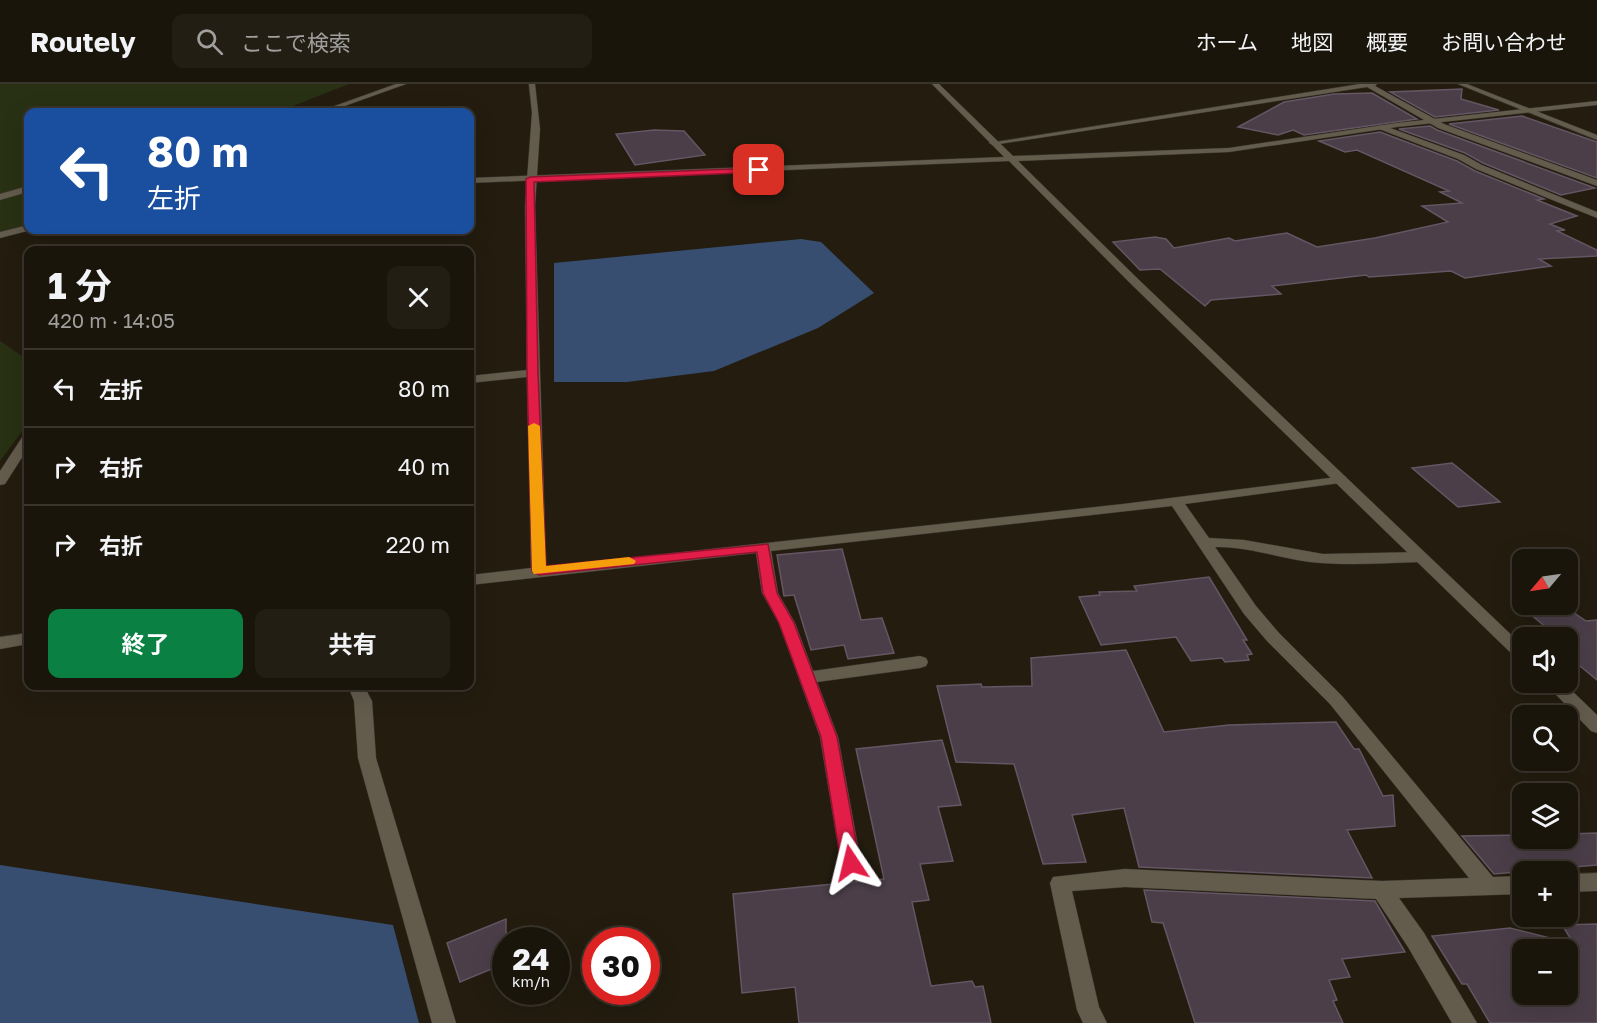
<!DOCTYPE html>
<html lang="ja">
<head>
<meta charset="utf-8">
<style>
	:root { --surface:#1a150b; --page:#231e14; --text:#f1f3f6; --muted:#9f9f9d; --line:#38342c; --accent:#0b8043 }
	body { margin:0; font-family:"Golos Text","Noto Sans JP",sans-serif; background:var(--page); color:var(--text); height:100vh; display:flex; flex-direction:column; font-size:22px; white-space:nowrap }
	* { box-sizing:border-box; margin:0 }
	p { font-size:20px; color:var(--muted) }
	.icon { flex:none; width:33px; height:33px; fill:none; stroke:currentColor; stroke-width:2; stroke-linecap:round; stroke-linejoin:round }
	.map { position:relative; flex:1; overflow:hidden }
	.drawer { position:absolute; left:24px; top:162px; width:450px; height:444px; display:flex; flex-direction:column; background:var(--surface); border-radius:12px; box-shadow:0 6px 24px #0002,0 0 0 2px var(--line) }
	.drawer>* { flex:none }
	.hud { position:absolute; left:24px; top:24px; width:450px; height:126px; border-radius:12px; box-shadow:0 6px 24px #0002,0 0 0 2px var(--line); background:#1a4fa0; color:#fff; overflow:hidden }
	.needle { width:39px; rotate:241deg }
	.fabs { position:absolute; left:1512px; top:465px; display:grid; gap:12px }
	.fabs a { display:grid; place-items:center; width:66px; height:66px; border-radius:12px; background:var(--surface); box-shadow:0 6px 24px #0002,0 0 0 2px var(--line); font-size:30px }
	.speed { position:absolute; left:492px; top:843px; display:flex; gap:12px; font-size:30px; font-weight:700; text-align:center }
	.speed>* { display:grid; place-content:center; width:78px; height:78px; border-radius:50%; background:var(--surface); box-shadow:0 6px 24px #0002,0 0 0 2px var(--line); line-height:1 }
	.speed small { font-size:15px; font-weight:400 }
	.speed .limit { border:9px solid #d22; background:#fff; color:#111 }
	.pin { position:absolute; display:grid; place-items:center; width:51px; height:51px; color:#fff; margin:-26px; border-radius:12px; box-shadow:0 3px 9px #0006 }
	.me { position:absolute; width:66px; margin:-33px; rotate:350deg; stroke-linejoin:round; filter:drop-shadow(0 0 4px #0008) }
	.turn { display:flex; align-items:center; gap:21px; height:126px; padding:0 24px; font-size:27px }
	.turn .icon { width:78px; height:78px; stroke-width:2.5 }
	.turn b { display:block; font-size:42px; line-height:51px }
	.round { display:grid; place-items:center; flex:none; width:63px; height:63px; border-radius:12px; background:var(--page) }
	.headline { display:flex; align-items:center; justify-content:space-between; height:102px; padding:0 24px }
	h1 { font-size:36px; font-weight:700; line-height:45px }
	.cta { display:flex; gap:12px; margin-top:auto; padding:12px 24px }
	.cta a { flex:1; height:69px; border-radius:12px; background:var(--accent); color:#fff; font-size:24px; font-weight:700; line-height:69px; text-align:center }
	.cta a+a { background:var(--page); color:var(--text) }
	ul { padding:0; list-style:none }
	li { display:flex; align-items:center; gap:18px; height:78px; padding:0 24px; border-top:2px solid var(--line) }
	li div { flex:1 }
	li b { display:block; font-size:22px }
	li em { font-style:normal }
	header { display:flex; align-items:center; gap:36px; box-sizing:border-box; height:84px; padding:0 30px; background:var(--surface); border-bottom:2px solid var(--line) }
	header strong { font-size:28px }
	nav { display:flex; gap:33px; margin-inline-start:auto; font-size:21px }
	.search { width:420px; height:54px; background:var(--page); display:flex; align-items:center; gap:15px; box-sizing:border-box; padding:0 21px; border-radius:12px; color:var(--muted); font-size:22px }
	.map>svg:first-child { display:block }
	.green { fill:#283113 }
	.water { fill:#374e70 }
	.building { fill:#4b3e49; stroke:#645662; stroke-width:1.5; fill-rule:evenodd }
	.lines { fill:none; stroke-linecap:round; stroke-linejoin:round }
	.street-casing { stroke:#3a362e; stroke-width:1 }
	.secondary-casing { stroke:#3a362e; stroke-width:1 }
	.street { fill:#635c4d; fill-rule:evenodd }
	.secondary { fill:#635c4d; fill-rule:evenodd }
	.route { fill:#e11d48; stroke:#92132f; stroke-width:1.5 }
	.slow { fill:#f59e0b }
</style>
</head>
<body>
<header>
<strong>Routely</strong>
<div class="search"><svg class="icon" aria-label="search" viewBox="0 0 24 24"><circle cx="10" cy="10" r="6"/><path d="M15 15l6 6"/></svg>ここで検索</div>
<nav><a>ホーム</a><a>地図</a><a>概要</a><a>お問い合わせ</a></nav>
</header>
<div class="map">
<svg width="1597" height="939" viewBox="0 0 1597 939">
	<rect width="100%" height="100%" fill="#231c0f"/>
	<g class="green">
		<polygon points="0,0 349,0 278,28 28,28 28,140 0,147"/>
		<polygon points="0,257 28,276 28,344 23,346 0,377"/>
	</g>
	<g class="water">
		<polygon points="801,155 821,158 874,209 818,244 714,287 627,298 554,298 554,179"/>
		<polygon points="0,781 393,841 419,939 0,939"/>
	</g>
	<g class="building">
		<polygon points="1462,5 1461,15 1499,26 1435,33 1390,8"/>
		<polygon points="1372,9 1417,35 1304,51 1293,46 1278,51 1238,43 1284,18 1334,10"/>
		<polygon points="1522,32 1597,58 1597,94 1449,40"/>
		<polygon points="1430,42 1437,46 1595,104 1561,111 1483,79 1465,69 1399,45"/>
		<polygon points="654,46 684,47 705,71 635,81 616,50"/>
		<polygon points="1380,48 1457,77 1475,87 1544,115 1537,116 1577,132 1550,140 1565,146 1557,147 1597,166 1597,172 1539,175 1551,182 1465,194 1451,187 1369,193 1366,191 1272,202 1281,210 1211,216 1205,222 1160,185 1140,186 1113,158 1155,153 1166,155 1174,164 1229,154 1235,157 1287,149 1317,163 1375,154 1448,138 1422,122 1462,119 1440,108 1449,107 1357,66 1345,68 1319,57"/>
		<polygon points="1452,379 1456,382 1500,418 1458,423 1412,384"/>
		<polygon points="842,465 861,536 882,534 894,569 848,575 844,561 811,566 794,511 784,512 777,471"/>
		<polygon points="1209,493 1247,556 1243,556 1252,570 1247,571 1249,576 1225,578 1222,574 1191,577 1176,553 1101,561 1079,513 1100,511 1099,508 1137,507 1134,502"/>
		<polygon points="1564,522 1586,537 1597,536 1597,596 1580,582 1568,585 1568,554 1559,554 1530,530"/>
		<polygon points="1126,566 1164,648 1229,641 1336,638 1354,665 1359,665 1383,712 1393,711 1395,742 1347,746 1372,794 1139,783 1124,724 1072,731 1086,778 1043,780 1014,680 956,678 937,602 981,600 982,603 1032,602 1031,574"/>
		<polygon points="942,656 961,721 938,723 953,777 920,780 929,816 912,818 931,902 972,897 975,903 983,902 991,939 799,939 795,903 742,909 733,810 884,795 856,665"/>
		<polygon points="1597,749 1597,781 1494,790 1462,752 1522,751 1522,754 1568,754 1568,750"/>
		<polygon points="1144,806 1375,817 1405,868 1342,875 1350,893 1329,896 1337,916 1333,917 1343,939 1195,939 1163,839 1152,838"/>
		<polygon points="506,835 506,879 460,898 447,859"/>
		<path d="M 1597,840 L 1597,939 L 1490,939 L 1467,900 L 1462,900 L 1432,852 L 1510,844 L 1574,860 L 1562,841 ZM 1522,866 L 1568,866 L 1568,910 L 1522,910 Z"/>
	</g>
	<g class="lines">
		<g class="street-casing">
			<g id="street">
				<polygon points="396,0 406,0 328,28 318,28"/>
				<path d="M 529,0 L 535,0 L 540,45 L 535,122 L 546,483 L 1123,420 L 1345,392 L 1347,395 L 1340,399 L 1185,420 L 1209,454 L 1244,456 L 1323,470 L 1421,468 L 1429,473 L 1421,478 C 1384,479 1347,482 1310,478 C 1278,474 1247,462 1215,463 L 1256,522 L 1279,549 L 1342,612 L 1493,793 L 1522,792 L 1522,810 L 1399,814 L 1424,849 L 1477,939 L 1452,939 L 1408,863 L 1376,815 L 1125,803 L 1072,807 L 1099,923 L 1107,939 L 1083,939 L 1077,926 L 1050,799 L 1053,793 L 1125,785 L 1382,797 L 1469,794 L 1330,620 L 1267,557 L 1244,530 L 1172,422 L 771,467 L 778,509 L 795,539 L 813,587 L 920,572 L 926,574 L 928,578 L 926,582 L 920,584 L 817,598 L 838,653 L 861,779 L 858,785 L 851,787 L 844,785 L 841,779 L 820,653 L 779,539 L 762,509 L 756,469 L 470,501 L 470,491 L 531,484 L 527,293 L 470,299 L 470,292 L 527,286 L 525,122 L 532,29 Z"/>
				<polygon points="1360,0 1377,0 1375,2 1444,40 1597,96 1597,102 1438,44 1367,3 993,61 989,59"/>
				<polygon points="1458,0 1467,0 1597,51 1597,56"/>
				<polygon points="1382,41 1464,71 1482,81 1597,128 1597,134 1476,85 1458,75 1379,45 1378,43"/>
				<polygon points="28,102 28,108 0,116 0,110"/>
				<polygon points="28,141 28,146 31,146 0,154 0,148"/>
				<polygon points="28,351 28,364 5,400 0,401 0,387 23,352"/>
				<polygon points="28,549 28,560 0,565 0,553"/>
				<polygon points="348,602 364,602 372,617 376,674 456,939 432,939 358,674 354,617"/>
				<polygon points="1597,789 1597,807 1568,808 1568,790"/>
			</g>
		</g>
		<g class="secondary-casing">
			<g id="secondary">
				<polygon points="932,0 939,0 1013,72 1229,64 1397,39 1597,17 1597,21 1397,43 1229,68 1018,77 1138,195 1522,561 1522,576 1516,574 1130,199 1009,77 470,99 470,94 1004,73"/>
				<polygon points="1544,598 1563,598 1597,631 1597,649 1591,647"/>
			</g>
		</g>
		<use href="#street" class="street"/>
		<use href="#secondary" class="secondary"/>
	</g>
	<polygon class="route" points="759,84 762,85 762,88 534,98 538,289 546,482 768,460 777,509 794,539 837,653 860,779 857,785 851,787 844,785 841,779 821,653 779,539 763,509 757,468 539,491 532,487 527,289 526,95 530,93"/>
	<polygon class="slow" points="534,339 540,342 546,482 629,473 636,477 634,480 534,490 532,487 528,342"/>
</svg>
<div class="fabs">
<a><svg class="needle" viewBox="-14 -14 28 28"><path d="M0-13l5 13h-10z" fill="#e53935"/><path d="M0 13l5-13h-10z" fill="#9f9f9d"/></svg></a>
<a><svg class="icon" aria-label="sound" viewBox="0 0 24 24"><path d="M4 9h4l5-4v14l-5-4H4zM17 9q2 3 0 6"/></svg></a>
<a><svg class="icon" aria-label="search" viewBox="0 0 24 24"><circle cx="10" cy="10" r="6"/><path d="M15 15l6 6"/></svg></a>
<a><svg class="icon" aria-label="layers" viewBox="0 0 24 24"><path d="M12 4l9 5-9 5-9-5zM3 14l9 5 9-5"/></svg></a>
<a>+</a>
<a>−</a>
</div>
<div class="speed"><div>24<small>km/h</small></div><div class="limit">30</div></div>
<div class="pin" style="left:759px;top:86px;background:#d93025"><svg class="icon" aria-label="arrive" viewBox="0 0 24 24"><path d="M6 21V4h12l-3 4 3 4H6"/></svg></div>
<svg class="me" style="left:851px;top:779px" viewBox="-20 -20 40 40"><path d="M0-17L14 15 0 8-14 15z" fill="#e11d48" stroke="#fff" stroke-width="4"/></svg>
<div class="hud">
<div class="turn"><svg class="icon" aria-label="left" viewBox="0 0 24 24"><path d="M17 20v-9H6M10 6l-5 5 5 5"/></svg><div><b>80 m</b>左折</div></div>
</div>
<section class="drawer">
<div class="headline"><div><h1>1 分</h1><p>420 m · 14:05</p></div><a class="round"><svg class="icon" aria-label="close" viewBox="0 0 24 24"><path d="M6 6l12 12M18 6L6 18"/></svg></a></div>
<ul>
<li><svg class="icon" aria-label="left" viewBox="0 0 24 24"><path d="M17 20v-9H6M10 6l-5 5 5 5"/></svg><div><b>左折</b></div><em>80 m</em></li>
<li><svg class="icon" aria-label="right" viewBox="0 0 24 24"><path d="M7 20v-9h11M14 6l5 5-5 5"/></svg><div><b>右折</b></div><em>40 m</em></li>
<li><svg class="icon" aria-label="right" viewBox="0 0 24 24"><path d="M7 20v-9h11M14 6l5 5-5 5"/></svg><div><b>右折</b></div><em>220 m</em></li>
</ul>
<div class="cta"><a>終了</a><a>共有</a></div>
</section>
</div>
</body>
</html>
